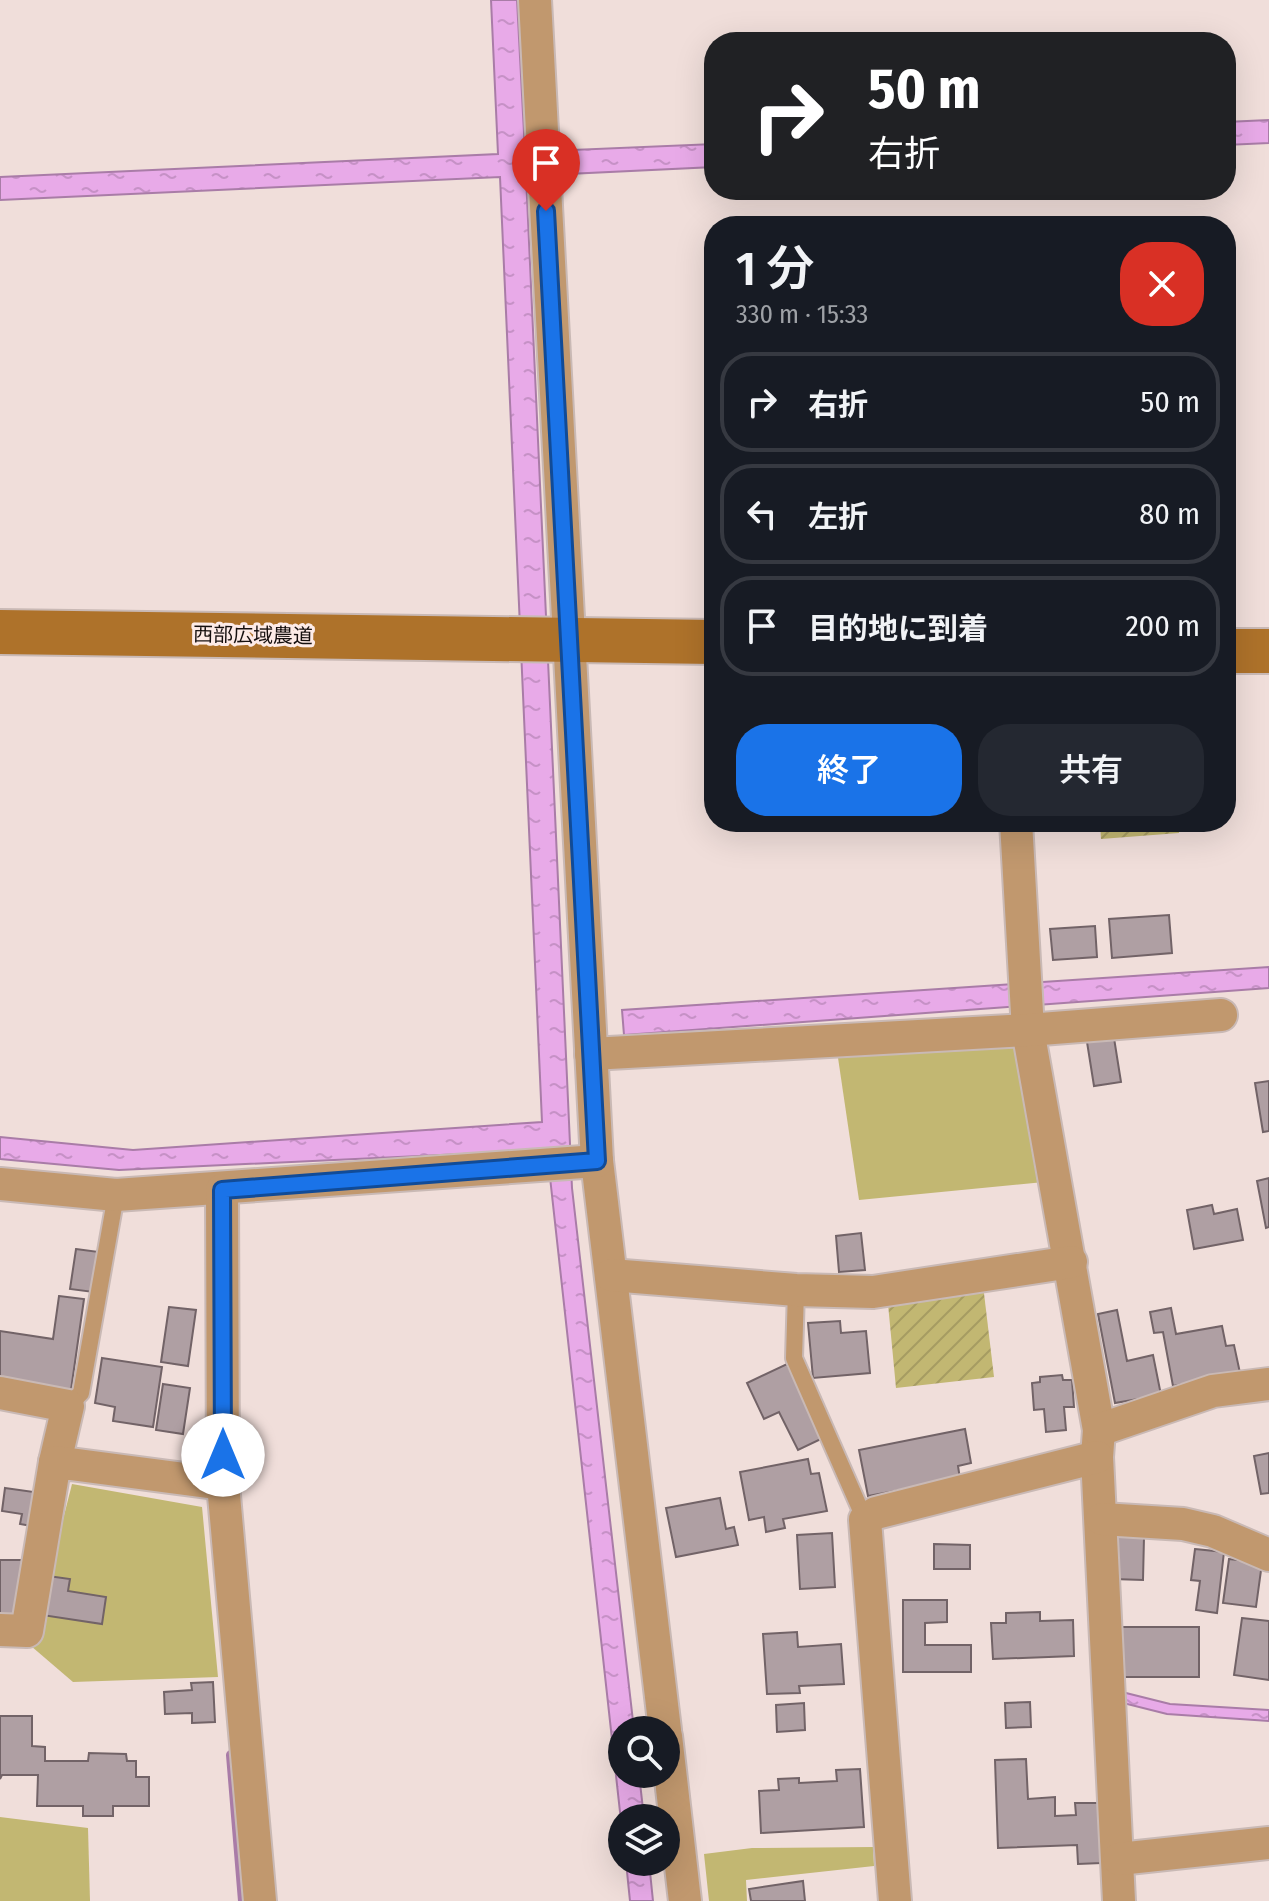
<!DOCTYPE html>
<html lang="ja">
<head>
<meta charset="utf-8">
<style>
	:root { --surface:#171b24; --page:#242831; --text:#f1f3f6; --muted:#9ea1a6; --line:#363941; --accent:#1a73e8 }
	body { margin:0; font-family:"Fira Sans Condensed","Noto Sans JP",sans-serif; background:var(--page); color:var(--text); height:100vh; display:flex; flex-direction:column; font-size:30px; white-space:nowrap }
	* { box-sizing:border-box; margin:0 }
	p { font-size:26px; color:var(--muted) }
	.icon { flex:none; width:44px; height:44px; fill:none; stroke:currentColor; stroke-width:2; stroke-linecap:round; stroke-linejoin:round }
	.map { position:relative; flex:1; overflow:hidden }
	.sheet { position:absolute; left:704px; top:216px; width:532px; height:616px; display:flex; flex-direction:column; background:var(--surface); border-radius:32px; box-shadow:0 8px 32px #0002 }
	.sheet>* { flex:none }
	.hud { position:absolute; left:704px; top:32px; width:532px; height:168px; border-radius:32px; box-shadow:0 8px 32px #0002; background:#202124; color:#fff; overflow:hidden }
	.buttons { position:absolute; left:608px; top:1716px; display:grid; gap:16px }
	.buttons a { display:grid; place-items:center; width:72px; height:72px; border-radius:50%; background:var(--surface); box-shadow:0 8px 32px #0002; font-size:40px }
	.pin { position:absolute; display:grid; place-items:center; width:68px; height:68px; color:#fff; margin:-82px -34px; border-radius:50% 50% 50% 0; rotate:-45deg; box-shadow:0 0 8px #0007 }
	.pin .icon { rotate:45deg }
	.me { position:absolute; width:88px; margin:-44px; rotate:0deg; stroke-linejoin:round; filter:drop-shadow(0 0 6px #0008) }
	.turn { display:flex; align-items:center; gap:28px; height:168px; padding:0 32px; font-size:36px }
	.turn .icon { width:104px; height:104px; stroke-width:2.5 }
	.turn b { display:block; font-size:56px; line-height:68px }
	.round { display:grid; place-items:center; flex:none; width:84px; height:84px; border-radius:32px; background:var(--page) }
	.headline { display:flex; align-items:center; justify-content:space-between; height:136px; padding:0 32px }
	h1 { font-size:48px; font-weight:600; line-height:60px }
	.action { display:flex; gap:16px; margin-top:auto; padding:16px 32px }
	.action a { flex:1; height:92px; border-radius:32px; background:var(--accent); color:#fff; font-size:32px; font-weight:600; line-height:92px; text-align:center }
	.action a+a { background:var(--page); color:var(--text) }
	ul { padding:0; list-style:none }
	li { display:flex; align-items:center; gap:24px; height:100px; margin:0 16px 12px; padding:0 16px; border:4px solid var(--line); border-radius:32px }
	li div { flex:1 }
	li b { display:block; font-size:30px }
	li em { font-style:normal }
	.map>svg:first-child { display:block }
	.grass { fill:#c2b772 }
	.garden { fill:url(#garden-furrows) }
	.water { fill:url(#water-ripples); stroke:#a97ca7; stroke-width:2 }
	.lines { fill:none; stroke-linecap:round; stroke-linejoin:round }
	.stream { stroke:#a97ca7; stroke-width:10 }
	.building { fill:#af9fa3; stroke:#726367; stroke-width:2 }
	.lane-casing { stroke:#c9b9b5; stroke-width:20 }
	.street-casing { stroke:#c9b9b5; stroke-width:36 }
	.secondary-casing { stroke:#c9b9b5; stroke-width:48 }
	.lane { stroke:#c1986e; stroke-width:16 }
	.street { stroke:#c1986e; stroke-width:32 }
	.secondary { stroke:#ae722a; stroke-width:44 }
	.route-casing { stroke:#114b97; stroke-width:20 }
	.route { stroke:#1a73e8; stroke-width:14 }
	.labels { text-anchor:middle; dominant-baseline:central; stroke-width:6; stroke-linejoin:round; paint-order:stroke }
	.street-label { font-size:20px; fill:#150f0e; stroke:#fdebe7 }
</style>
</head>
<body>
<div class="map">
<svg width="1269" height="1901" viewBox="0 0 1269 1901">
	<defs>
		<pattern id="garden-furrows" width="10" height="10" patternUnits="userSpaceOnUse" patternTransform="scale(2)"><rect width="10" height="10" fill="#c2b772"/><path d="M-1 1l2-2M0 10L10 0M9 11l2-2" fill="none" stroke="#a69c62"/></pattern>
		<pattern id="water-ripples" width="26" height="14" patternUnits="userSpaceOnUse" patternTransform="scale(2)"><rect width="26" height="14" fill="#e8aae8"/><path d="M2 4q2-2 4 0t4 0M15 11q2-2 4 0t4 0" fill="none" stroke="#c691c6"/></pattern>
	</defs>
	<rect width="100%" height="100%" fill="#f0deda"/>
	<g class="grass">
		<polygon points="1020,1039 1044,1182 859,1200 837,1051"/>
		<polygon points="72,1484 202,1507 218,1677 73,1682 31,1646"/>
		<polygon points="0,1817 88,1828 90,1901 0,1901"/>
		<polygon points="873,1847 874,1866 746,1880 747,1901 709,1901 704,1854 752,1848"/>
	</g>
	<g class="garden">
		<polygon points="1100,822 1178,822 1179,833 1101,839"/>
		<polygon points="983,1285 994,1377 896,1388 888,1304"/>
	</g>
	<g class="water">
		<polygon points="491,0 517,0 525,152 714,144 714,167 526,176 572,1188 634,1730 622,1730 622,1774 639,1774 644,1818 622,1818 622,1830 547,1150 119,1170 0,1159 0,1137 133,1150 542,1122 500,177 0,200 0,177 498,154"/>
		<polygon points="1269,120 1269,143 1226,145 1226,122"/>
		<polygon points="1269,967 1269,988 624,1035 622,1010"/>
		<polygon points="1118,1691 1170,1704 1269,1710 1269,1721 1167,1714 1119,1702"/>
		<polygon points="626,1862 649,1862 653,1901 630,1901"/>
	</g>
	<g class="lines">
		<polyline class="stream" points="231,1755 243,1901"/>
	</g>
	<g class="building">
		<polygon points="1169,915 1172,953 1112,958 1109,919"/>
		<polygon points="1095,926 1097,957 1053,960 1050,929"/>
		<polygon points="1114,1038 1121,1082 1094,1086 1087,1042"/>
		<polygon points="1269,1081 1269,1131 1263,1132 1255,1083"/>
		<polygon points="1269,1178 1269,1227 1266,1228 1257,1181"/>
		<polygon points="1212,1205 1214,1214 1237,1209 1243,1240 1194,1249 1187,1210"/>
		<polygon points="861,1233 865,1270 839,1272 836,1236"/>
		<polygon points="76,1249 99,1252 93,1292 70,1289"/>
		<polygon points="59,1296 84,1299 70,1397 0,1380 0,1331 53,1339"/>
		<polygon points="169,1307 196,1310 188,1366 161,1362"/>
		<polygon points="1171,1308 1176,1334 1222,1326 1226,1346 1234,1345 1240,1373 1173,1386 1163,1332 1154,1333 1150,1312"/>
		<polygon points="1117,1310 1127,1361 1153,1355 1161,1395 1115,1403 1098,1314"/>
		<polygon points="840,1321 841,1333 866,1331 870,1373 813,1378 808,1323"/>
		<polygon points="102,1358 162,1367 153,1427 113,1421 115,1407 95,1403"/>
		<polygon points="787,1364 823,1438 798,1450 779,1412 764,1419 747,1383"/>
		<polygon points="1062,1375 1063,1380 1072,1380 1074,1407 1064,1407 1066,1430 1046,1432 1044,1409 1034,1410 1032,1383 1040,1382 1040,1377"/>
		<polygon points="163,1384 190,1388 183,1434 156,1430"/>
		<polygon points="965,1429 971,1463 958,1466 960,1479 868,1496 859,1450"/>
		<polygon points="1269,1453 1269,1493 1261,1494 1254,1456"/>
		<polygon points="808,1459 811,1474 819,1473 827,1511 783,1519 785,1528 766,1532 764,1517 749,1520 740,1472"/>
		<polygon points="5,1488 41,1493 37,1527 20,1524 22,1514 2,1511"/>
		<polygon points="720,1498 726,1529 734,1527 738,1545 676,1557 666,1508"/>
		<polygon points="832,1533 835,1587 800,1589 797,1535"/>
		<polygon points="1114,1537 1144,1537 1143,1580 1113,1579"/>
		<polygon points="934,1544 970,1545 970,1569 934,1569"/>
		<polygon points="1195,1549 1224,1552 1217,1613 1196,1610 1200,1581 1191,1580"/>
		<polygon points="1229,1559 1262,1563 1256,1607 1223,1603"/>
		<rect x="0" y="1560" width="24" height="54"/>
		<polygon points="48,1576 70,1579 68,1591 106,1597 102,1624 42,1615"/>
		<polygon points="903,1600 947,1600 947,1622 925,1623 925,1645 971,1645 971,1672 903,1672"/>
		<polygon points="1040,1612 1040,1621 1073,1620 1074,1656 993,1659 991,1623 1006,1623 1006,1613"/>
		<polygon points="1242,1618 1269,1621 1269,1680 1234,1675"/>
		<polygon points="1121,1627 1199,1627 1199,1677 1122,1677"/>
		<polygon points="797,1632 798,1647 841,1644 844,1684 799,1686 800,1693 767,1694 763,1634"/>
		<polygon points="213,1682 215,1722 192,1723 192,1713 165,1714 164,1692 192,1690 191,1683"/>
		<polygon points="1030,1702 1031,1727 1006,1728 1005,1703"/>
		<polygon points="804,1703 805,1730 777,1732 776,1705"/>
		<polygon points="0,1716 32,1716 32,1746 45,1747 45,1761 88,1761 89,1753 126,1754 127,1761 136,1761 136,1777 149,1777 149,1806 113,1806 113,1816 83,1816 83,1806 37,1806 38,1775 2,1775 0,1779"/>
		<polygon points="1026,1759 1028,1799 1055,1797 1055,1816 1076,1815 1075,1803 1099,1803 1101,1863 1078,1864 1077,1845 998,1848 995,1760"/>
		<polygon points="860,1769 864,1827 761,1833 759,1791 779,1790 778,1779 799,1778 799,1783 837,1781 836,1770"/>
		<polygon points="803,1881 805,1901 751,1901 749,1889"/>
	</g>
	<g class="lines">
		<g class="lane-casing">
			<g id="lane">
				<polyline points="796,1290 794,1358 865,1520"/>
				<polyline points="68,1406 81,1393 116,1195"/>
			</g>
		</g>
		<g class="street-casing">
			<g id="street">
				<polyline points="535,0 597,1161 665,1730"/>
				<polyline points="1016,822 1028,1030 1099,1430 1097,1457 1119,1901"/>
				<polyline points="591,1054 1028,1030 1221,1015"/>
				<polyline points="0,1184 116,1195 597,1161"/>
				<polyline points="222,1190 223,1484 260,1901"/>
				<polyline points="611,1275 796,1290 873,1292 1071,1262"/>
				<polyline points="0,1393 68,1406 55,1462"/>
				<polyline points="1099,1430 1213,1391 1269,1384"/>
				<polyline points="1102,1519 1183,1524 1213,1531 1269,1555"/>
				<polyline points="0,1630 27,1631 55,1462 223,1484"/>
				<polyline points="666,1736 685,1901"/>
				<polyline points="1119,1859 1269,1843"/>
				<polyline points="895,1901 865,1520 876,1513 1097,1457"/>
			</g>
		</g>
		<g class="secondary-casing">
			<g id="secondary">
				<polyline points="0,632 714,642"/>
				<polyline points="1226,651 1269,651"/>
			</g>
		</g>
		<use href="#lane" class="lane"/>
		<use href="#street" class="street"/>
		<use href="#secondary" class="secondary"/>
	</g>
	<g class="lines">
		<g class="route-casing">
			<polyline id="route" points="223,1455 222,1190 597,1161 546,211"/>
		</g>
		<use href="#route" class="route"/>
	</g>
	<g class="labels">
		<g class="street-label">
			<text transform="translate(253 635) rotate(1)">西部広域農道</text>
		</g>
	</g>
</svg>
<div class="buttons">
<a><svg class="icon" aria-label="search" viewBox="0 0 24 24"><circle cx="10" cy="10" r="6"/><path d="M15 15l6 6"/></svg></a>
<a><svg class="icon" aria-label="layers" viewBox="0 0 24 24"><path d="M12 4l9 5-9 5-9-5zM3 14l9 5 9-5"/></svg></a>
</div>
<div class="pin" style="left:546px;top:211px;background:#d93025"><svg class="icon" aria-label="arrive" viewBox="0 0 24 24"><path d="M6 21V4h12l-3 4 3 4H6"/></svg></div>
<svg class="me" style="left:223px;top:1455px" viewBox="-20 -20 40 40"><circle r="19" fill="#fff"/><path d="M0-13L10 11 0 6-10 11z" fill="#1a73e8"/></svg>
<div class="hud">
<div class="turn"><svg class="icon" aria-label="right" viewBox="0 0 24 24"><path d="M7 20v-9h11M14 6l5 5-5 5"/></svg><div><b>50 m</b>右折</div></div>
</div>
<section class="sheet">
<div class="headline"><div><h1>1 分</h1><p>330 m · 15:33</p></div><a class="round" style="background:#d93025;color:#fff"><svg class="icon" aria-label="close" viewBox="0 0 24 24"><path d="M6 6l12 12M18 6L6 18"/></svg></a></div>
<ul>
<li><svg class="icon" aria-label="right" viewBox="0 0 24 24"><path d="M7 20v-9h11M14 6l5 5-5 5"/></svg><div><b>右折</b></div><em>50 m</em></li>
<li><svg class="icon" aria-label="left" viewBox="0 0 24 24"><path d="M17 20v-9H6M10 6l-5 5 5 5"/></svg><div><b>左折</b></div><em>80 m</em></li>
<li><svg class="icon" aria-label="arrive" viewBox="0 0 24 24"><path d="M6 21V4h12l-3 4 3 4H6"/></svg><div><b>目的地に到着</b></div><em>200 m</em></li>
</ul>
<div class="action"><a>終了</a><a>共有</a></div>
</section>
</div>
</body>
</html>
